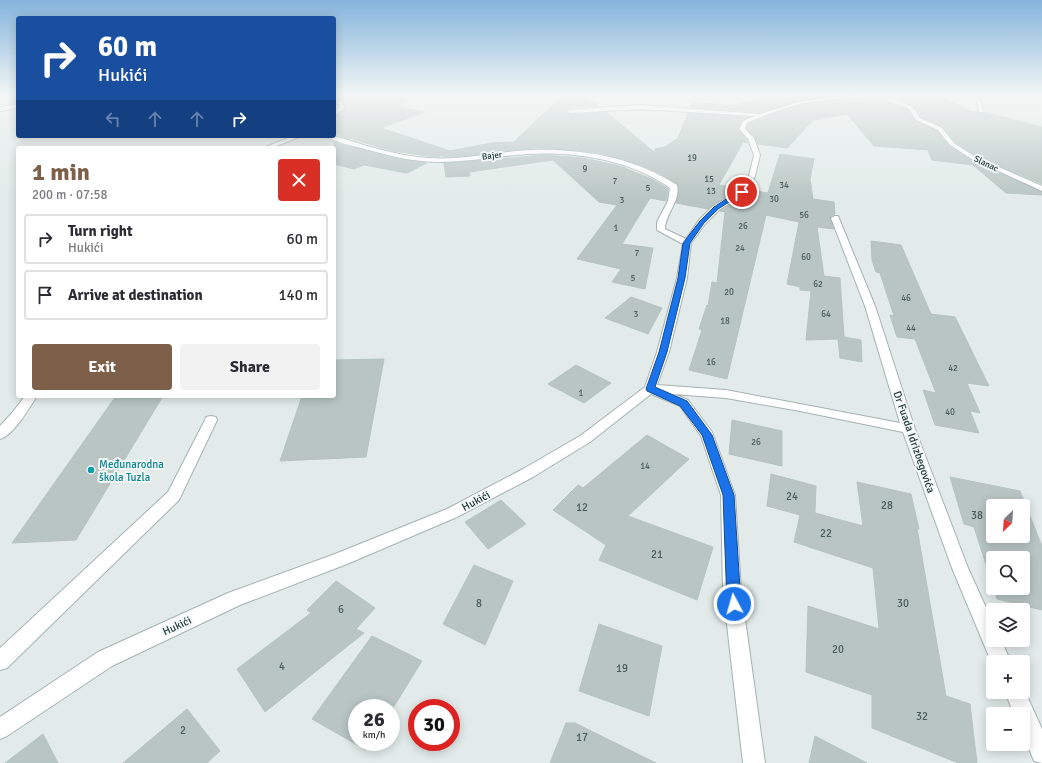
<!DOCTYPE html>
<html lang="en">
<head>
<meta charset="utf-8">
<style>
	:root { --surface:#fff; --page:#f2f2f3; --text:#2b2b33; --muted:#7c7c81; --line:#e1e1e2; --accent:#7e5f4a }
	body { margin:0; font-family:Signika,sans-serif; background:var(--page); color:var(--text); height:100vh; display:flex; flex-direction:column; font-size:15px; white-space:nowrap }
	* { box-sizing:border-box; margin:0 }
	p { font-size:13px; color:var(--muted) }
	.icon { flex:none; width:22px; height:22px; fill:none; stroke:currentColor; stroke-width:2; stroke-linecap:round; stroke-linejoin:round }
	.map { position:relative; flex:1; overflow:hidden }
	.side { position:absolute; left:16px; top:146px; width:320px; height:252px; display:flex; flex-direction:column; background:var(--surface); border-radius:4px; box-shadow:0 2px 10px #0003 }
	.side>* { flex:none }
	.hud { position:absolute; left:16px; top:16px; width:320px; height:122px; border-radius:4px; box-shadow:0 2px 10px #0003; background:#1a4fa0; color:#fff; overflow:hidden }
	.needle { width:26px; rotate:205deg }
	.controls { position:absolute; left:986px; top:499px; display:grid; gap:8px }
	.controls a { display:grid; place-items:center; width:44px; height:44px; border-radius:4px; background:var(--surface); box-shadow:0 2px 10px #0003; font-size:20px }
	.speed { position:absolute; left:348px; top:699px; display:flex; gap:8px; font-size:20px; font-weight:700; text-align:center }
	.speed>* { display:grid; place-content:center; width:52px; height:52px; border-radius:50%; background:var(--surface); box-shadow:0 2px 10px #0003; line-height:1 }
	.speed small { font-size:10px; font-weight:400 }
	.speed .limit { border:6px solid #d22; background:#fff; color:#111 }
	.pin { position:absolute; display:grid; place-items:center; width:34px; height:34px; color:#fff; margin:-17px; border:2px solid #fff; border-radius:50%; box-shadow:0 1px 4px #0007 }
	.me { position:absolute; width:44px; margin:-22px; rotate:354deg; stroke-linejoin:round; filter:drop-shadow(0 0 3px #0008) }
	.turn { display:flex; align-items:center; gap:14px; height:84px; padding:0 16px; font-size:18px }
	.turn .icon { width:52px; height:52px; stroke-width:2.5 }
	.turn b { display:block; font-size:28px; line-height:34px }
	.lanes { display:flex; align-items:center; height:38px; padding:0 16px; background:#0003; justify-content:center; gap:20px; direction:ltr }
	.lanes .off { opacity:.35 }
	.round { display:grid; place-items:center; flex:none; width:42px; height:42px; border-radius:4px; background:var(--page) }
	.headline { display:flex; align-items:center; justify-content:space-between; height:68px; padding:0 16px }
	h1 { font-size:24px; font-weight:800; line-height:30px; color:var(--accent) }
	.button { display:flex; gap:8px; margin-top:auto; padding:8px 16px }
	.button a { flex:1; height:46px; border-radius:4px; background:var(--accent); color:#fff; font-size:16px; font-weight:800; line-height:46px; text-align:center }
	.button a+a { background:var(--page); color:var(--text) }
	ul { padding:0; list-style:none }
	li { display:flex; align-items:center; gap:12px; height:50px; margin:0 8px 6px; padding:0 8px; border:2px solid var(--line); border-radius:4px }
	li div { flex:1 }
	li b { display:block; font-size:15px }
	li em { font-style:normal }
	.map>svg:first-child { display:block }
	.building { fill:#b8c5c2; stroke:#b5c4c1; fill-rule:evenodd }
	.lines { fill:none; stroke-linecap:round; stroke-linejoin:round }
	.minor-casing { stroke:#a5b2b0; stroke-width:2 }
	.path { stroke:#86aba7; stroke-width:1; stroke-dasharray:1 1.5; stroke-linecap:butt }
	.minor { fill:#fff; fill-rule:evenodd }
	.route { fill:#1a73e8; stroke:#114b97 }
	.culture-dot { fill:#0f9aa8; stroke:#f2f8f6; stroke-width:1.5 }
	.labels { text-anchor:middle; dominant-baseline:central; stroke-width:4; stroke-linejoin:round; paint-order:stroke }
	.far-street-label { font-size:9px; fill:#243a38; stroke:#f2f8f6 }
	.number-label { font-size:9px; fill:#495d5a }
	.street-label { font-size:11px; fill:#243a38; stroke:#f2f8f6 }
	.culture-label { font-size:11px; fill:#0d838f; stroke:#f2f8f6; text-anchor:start }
	.near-number-label { font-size:11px; fill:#495d5a }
</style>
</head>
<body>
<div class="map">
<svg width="1042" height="763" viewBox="0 0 1042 763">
	<rect width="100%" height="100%" fill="#e2ebe9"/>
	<g class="building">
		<polygon points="334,94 409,100 397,107 425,112 381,128 450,151 491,143 514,142 564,94 583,94 598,106 568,108 566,110 567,113 570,114 606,112 654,152 655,149 665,147 678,138 688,113 748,117 742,120 738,129 748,143 743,142 719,185 739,188 708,209 676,203 679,191 678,185 660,173 641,165 600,153 578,150 536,148 461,156 443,157 443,155 439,157 428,156 393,151 334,134 334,116 345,109 344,101 334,100"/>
		<polygon points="810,94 827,94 834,96 795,102 760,112 690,107 692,102 739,106 738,104 768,98 775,100"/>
		<polygon points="858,98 886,98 885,101 907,109 915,121 937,131 949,146 969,159 1042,192 1042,195 1006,193 973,165 932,160 928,150 874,146 847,114 813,120 787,148 758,144 755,137 747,129 748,124 796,106 817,102"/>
		<polygon points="893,98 943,98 973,112 977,111 979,114 984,112 1042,127 1042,184 975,155 955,142 943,127 921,117 912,105"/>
		<polygon points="334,142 393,158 427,163 407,173 364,165 354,169 334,164"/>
		<polygon points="780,154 814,159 810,179 813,199 834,202 835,214 830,217 834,229 817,227 824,276 840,278 844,337 861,340 862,362 840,358 838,339 806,340 811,291 800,290 800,287 787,284 799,222 766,215 727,379 689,370 702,330 699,329 707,305 708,306 712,282 717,283 725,212 720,211 746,195 749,190 768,193"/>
		<polygon points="546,155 583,158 620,166 654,180 668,189 666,201 650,198 622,244 653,248 645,289 612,282 621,269 577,259 617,205 599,202 553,160 469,172 470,176 446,177 444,163"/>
		<polygon points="871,241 901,245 931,314 955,317 989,386 967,383 980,413 970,411 979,433 935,425 923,390 936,393 915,339 897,337 890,315 894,316 880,273 876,272 872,260"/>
		<polygon points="631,297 662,308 648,334 605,318"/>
		<polygon points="384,359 366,457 280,461 302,396 334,396 334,360"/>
		<polygon points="576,365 611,383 584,403 548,384"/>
		<polygon points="116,396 163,396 76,540 12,543"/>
		<polygon points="732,420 782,431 782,466 729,454"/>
		<polygon points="647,435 689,459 628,516 713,547 697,600 599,560 606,545 553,510 578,485 583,488"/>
		<polygon points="771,474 816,486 815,513 863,526 857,482 911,494 919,529 917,528 946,696 970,704 977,763 958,763 872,728 872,695 806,672 808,606 879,629 873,568 794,542 800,515 767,506"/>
		<path d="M 950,477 L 1020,491 L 1042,546 L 1042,610 L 997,599 L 994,588 L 1023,588 L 1023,558 L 993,558 L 993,586 L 974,527 L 964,524 ZM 993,506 L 1023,506 L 1023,536 L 993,536 Z"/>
		<polygon points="501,500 526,524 488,549 465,522"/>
		<polygon points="474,565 513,581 485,645 443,624"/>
		<polygon points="336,581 375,608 356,629 364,633 265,712 237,669 311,613 307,610"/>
		<polygon points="599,624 662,646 649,716 579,691"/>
		<polygon points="372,636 422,661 391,711 391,708 357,708 357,742 371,742 366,750 312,719"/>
		<polygon points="187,709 220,751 207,763 123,763"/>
		<polygon points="566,723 575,723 656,763 550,763"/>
		<polygon points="43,734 58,763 5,763"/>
		<polygon points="815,736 867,763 809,763"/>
	</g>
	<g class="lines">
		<g class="minor-casing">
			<g id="minor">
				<path d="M 880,94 L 965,94 L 963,95 C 908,98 850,92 796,105 C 779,110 763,116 747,123 L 745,129 L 754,138 L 760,155 L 755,176 L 745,194 L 719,210 L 705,224 L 691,243 L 687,278 L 669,352 L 657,385 L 726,390 L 900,423 L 865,306 L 831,218 L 835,216 L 838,216 L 875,306 L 915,429 L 968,568 L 993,623 L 993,640 L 1001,640 L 1011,662 L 993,662 L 993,666 L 952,568 L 903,432 L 800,411 L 726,398 L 673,394 L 688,400 L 712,432 L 735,495 L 741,590 L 765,763 L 743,763 L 723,590 L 721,495 L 701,436 L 680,406 L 651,394 L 590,442 L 533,477 L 457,517 L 347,564 L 240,605 L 112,666 L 7,736 L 0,739 L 0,717 L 98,652 L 228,593 L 335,554 L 447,509 L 523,469 L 580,436 L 645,387 L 657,352 L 677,278 L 683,244 L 657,230 L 657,222 L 668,201 L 670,188 C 631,160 575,151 528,154 C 498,156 469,162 440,162 C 414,162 390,156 365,149 C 354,146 334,142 325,136 L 334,136 C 365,145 396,156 428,158 C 458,160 487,154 516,151 C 569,146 632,155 677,185 C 681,201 665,214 665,229 L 686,239 L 699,220 L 713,206 L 739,191 L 749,176 L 754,155 L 748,139 L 739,129 L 743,121 L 754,116 L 641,109 L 570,113 L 568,112 L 568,110 L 641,105 L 760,114 L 795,103 L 824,98 Z"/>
				<polygon points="969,94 974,94 981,102 983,112 979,112 977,102"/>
				<polygon points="888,98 912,106 920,118 942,128 954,143 974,156 1042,186 1042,191 970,158 950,145 938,130 916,120 908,108 886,100"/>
				<polygon points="334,101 343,102 344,109 334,115 334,111 338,108 339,104 334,103"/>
				<polygon points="18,104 18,108 0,111 0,107"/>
				<polygon points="293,136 301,136 272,148 263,148"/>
				<path d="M 25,396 L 37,396 C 29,408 14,435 0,439 L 0,426 L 12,413 Z"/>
				<polygon points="211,416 216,417 217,420 179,500 7,668 0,670 0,648 168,492 205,420 206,417"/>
				<polygon points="1023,687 1042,729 1042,763 1034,761 1023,734 1023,714 1014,714 1005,692 1023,692"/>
			</g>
		</g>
		<polyline class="path" points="560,94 567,95"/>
		<use href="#minor" class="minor"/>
	</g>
	<linearGradient id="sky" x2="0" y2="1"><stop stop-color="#84b4dc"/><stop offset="0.47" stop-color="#f2f6f5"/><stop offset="1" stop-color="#f2f6f5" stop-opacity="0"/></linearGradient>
	<rect width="1042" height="201" fill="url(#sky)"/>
	<polygon class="route" points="740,190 745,192 718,209 704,223 690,243 685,278 667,352 655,387 687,401 712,435 734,495 741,604 739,609 734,610 729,609 727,604 723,495 702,435 680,406 647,391 646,389 659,352 678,278 683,243 700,221 714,207"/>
	<circle class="culture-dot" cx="91" cy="470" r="4"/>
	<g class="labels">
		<g class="far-street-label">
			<text transform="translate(492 156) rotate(-7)">Bajer</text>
			<text transform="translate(986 164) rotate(26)">Slanac</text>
		</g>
		<g class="number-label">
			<text x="692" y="158">19</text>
			<text x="585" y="169">9</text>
			<text x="709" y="179">15</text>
			<text x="615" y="181">7</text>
			<text x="784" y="185">34</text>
			<text x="648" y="188">5</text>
			<text x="711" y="191">13</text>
			<text x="774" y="199">30</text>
			<text x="622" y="200">3</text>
			<text x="804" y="215">56</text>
			<text x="743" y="226">26</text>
			<text x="616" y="228">1</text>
			<text x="740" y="248">24</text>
			<text x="637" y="253">7</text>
			<text x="806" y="257">60</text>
			<text x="633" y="278">5</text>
			<text x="818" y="284">62</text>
			<text x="729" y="292">20</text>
			<text x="906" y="298">46</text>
			<text x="636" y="314">3</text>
			<text x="826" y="314">64</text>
			<text x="725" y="321">18</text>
			<text x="911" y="328">44</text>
			<text x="711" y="362">16</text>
			<text x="953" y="368">42</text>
			<text x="581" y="393">1</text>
			<text x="950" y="412">40</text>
			<text x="756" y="442">26</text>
			<text x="645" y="466">14</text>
		</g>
		<g class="street-label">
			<text transform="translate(914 442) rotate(71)">Dr Fuada Idrizbegovića</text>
			<text transform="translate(476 501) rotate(-28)">Hukići</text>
			<text transform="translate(177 626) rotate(-25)">Hukići</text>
		</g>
		<g class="culture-label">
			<text x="99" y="464">Međunarodna<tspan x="99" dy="13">škola Tuzla</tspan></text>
		</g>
		<g class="near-number-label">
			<text x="792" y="496">24</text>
			<text x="887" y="505">28</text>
			<text x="582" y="507">12</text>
			<text x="977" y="515">38</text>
			<text x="826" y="533">22</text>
			<text x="657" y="554">21</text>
			<text x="479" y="603">8</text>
			<text x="903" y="603">30</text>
			<text x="341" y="609">6</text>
			<text x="838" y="649">20</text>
			<text x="282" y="666">4</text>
			<text x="622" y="668">19</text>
			<text x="922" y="716">32</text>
			<text x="183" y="730">2</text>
			<text x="582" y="737">17</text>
		</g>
	</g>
</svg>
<div class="controls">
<a><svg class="needle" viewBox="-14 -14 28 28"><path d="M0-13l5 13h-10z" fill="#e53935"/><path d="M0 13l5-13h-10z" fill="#7c7c81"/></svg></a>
<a><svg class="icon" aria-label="search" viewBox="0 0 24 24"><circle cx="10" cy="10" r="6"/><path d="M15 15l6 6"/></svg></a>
<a><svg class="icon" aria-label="layers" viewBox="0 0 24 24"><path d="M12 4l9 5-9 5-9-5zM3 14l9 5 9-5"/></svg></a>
<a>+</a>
<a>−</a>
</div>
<div class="speed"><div>26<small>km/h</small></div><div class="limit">30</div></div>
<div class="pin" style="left:742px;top:192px;background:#d93025"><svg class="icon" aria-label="arrive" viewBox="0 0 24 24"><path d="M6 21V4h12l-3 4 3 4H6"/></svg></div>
<svg class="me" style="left:734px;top:604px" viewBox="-20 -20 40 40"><circle r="17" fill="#1a73e8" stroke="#fff" stroke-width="3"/><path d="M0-11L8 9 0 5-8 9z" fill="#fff"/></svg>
<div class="hud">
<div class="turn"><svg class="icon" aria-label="right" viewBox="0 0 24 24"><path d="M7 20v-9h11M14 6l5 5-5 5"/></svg><div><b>60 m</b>Hukići</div></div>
<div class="lanes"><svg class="icon off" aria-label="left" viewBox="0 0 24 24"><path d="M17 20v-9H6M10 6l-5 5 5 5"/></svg><svg class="icon off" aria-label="ahead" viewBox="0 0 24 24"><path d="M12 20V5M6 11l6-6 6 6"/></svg><svg class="icon off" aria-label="ahead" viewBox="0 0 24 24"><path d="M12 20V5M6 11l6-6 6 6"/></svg><svg class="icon" aria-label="right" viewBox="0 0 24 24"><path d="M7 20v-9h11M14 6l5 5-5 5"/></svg></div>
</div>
<section class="side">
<div class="headline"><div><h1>1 min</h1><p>200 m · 07:58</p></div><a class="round" style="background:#d93025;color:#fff"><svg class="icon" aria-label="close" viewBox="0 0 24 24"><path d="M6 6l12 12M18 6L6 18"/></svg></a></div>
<ul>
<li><svg class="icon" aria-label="right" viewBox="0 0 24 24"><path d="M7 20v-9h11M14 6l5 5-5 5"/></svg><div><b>Turn right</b><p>Hukići</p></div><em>60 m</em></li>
<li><svg class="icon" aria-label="arrive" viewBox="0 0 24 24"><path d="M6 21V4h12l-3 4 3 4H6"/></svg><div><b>Arrive at destination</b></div><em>140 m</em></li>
</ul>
<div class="button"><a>Exit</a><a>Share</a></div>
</section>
</div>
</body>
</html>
